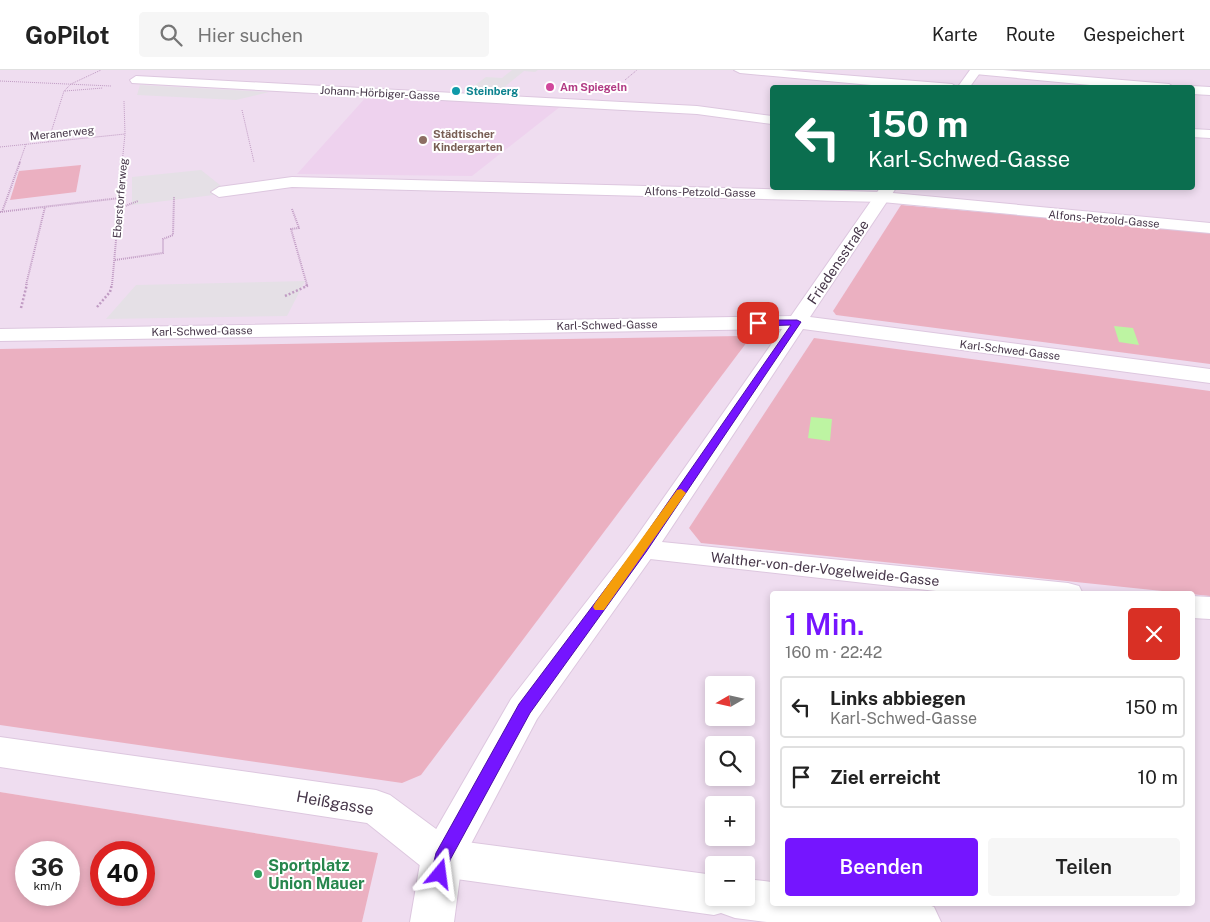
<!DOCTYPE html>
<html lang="de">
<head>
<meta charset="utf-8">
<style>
	:root { --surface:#fff; --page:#f6f6f6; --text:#222; --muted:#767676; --line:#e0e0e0; --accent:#7515ff }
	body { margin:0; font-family:"Public Sans",sans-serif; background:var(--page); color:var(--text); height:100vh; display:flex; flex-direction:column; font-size:19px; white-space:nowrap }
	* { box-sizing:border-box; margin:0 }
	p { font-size:16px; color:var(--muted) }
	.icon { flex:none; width:28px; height:28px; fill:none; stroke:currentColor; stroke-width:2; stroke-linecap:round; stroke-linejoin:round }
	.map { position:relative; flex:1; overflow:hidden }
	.sheet { position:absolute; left:770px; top:521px; width:425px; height:315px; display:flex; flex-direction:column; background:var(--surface); border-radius:5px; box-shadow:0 2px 8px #0003 }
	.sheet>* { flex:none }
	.top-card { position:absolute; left:770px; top:15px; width:425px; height:105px; border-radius:5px; box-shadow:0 2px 8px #0003; background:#0b6e4f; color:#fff; overflow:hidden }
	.needle { width:32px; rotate:261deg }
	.tools { position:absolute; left:705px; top:606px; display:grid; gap:10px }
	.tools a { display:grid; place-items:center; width:50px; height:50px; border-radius:5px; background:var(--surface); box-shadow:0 2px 8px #0003; font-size:25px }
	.speed { position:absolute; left:15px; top:771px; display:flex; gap:10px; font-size:25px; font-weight:700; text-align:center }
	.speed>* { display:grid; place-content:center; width:65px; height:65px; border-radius:50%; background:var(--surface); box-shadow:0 2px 8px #0003; line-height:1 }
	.speed small { font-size:12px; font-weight:400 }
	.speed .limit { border:8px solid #d22; background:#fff; color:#111 }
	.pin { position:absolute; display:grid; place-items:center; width:42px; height:42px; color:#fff; margin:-21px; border-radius:10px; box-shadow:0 2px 8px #0006 }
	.me { position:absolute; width:55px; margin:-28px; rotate:16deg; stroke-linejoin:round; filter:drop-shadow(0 0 4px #0008) }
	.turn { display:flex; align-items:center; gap:18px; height:105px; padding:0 15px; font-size:22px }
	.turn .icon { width:65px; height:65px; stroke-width:2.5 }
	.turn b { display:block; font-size:35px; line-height:42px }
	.round { display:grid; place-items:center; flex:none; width:52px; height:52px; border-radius:5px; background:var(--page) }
	.headline { display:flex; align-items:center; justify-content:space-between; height:85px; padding:0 15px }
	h1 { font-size:30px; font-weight:600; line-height:38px; color:var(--accent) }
	.button { display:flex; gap:10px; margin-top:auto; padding:10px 15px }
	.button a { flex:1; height:58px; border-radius:5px; background:var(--accent); color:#fff; font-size:20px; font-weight:600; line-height:58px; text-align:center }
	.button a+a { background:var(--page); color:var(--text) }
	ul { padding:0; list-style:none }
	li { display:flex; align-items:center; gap:15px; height:62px; margin:0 10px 8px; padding:0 5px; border:2px solid var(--line); border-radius:5px }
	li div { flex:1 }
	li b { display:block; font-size:19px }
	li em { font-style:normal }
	header { display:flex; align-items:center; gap:30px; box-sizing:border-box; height:70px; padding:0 25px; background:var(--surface); border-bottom:1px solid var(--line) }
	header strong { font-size:24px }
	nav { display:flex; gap:28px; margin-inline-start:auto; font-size:18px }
	.search { width:350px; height:45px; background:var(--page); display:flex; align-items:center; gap:12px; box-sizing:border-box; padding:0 18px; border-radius:5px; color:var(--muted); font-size:19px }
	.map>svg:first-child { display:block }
	.residential { fill:#efddf0; fill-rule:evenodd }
	.education { fill:#eed2ee }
	.green { fill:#ebb0c1; fill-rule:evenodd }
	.parking { fill:#e5e0e6 }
	.water { fill:#bdf4a2 }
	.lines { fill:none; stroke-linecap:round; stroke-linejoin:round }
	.minor-casing { stroke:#ddc7df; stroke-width:2 }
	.tertiary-casing { stroke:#ddc7df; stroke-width:2 }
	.path-far2 { stroke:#c09bc3; stroke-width:1; stroke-dasharray:1 1; stroke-linecap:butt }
	.path-far1 { stroke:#c09bc3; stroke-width:2; stroke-dasharray:1 1; stroke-linecap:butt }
	.path { stroke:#c09bc3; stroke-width:2.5; stroke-dasharray:2 2; stroke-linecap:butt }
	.minor { fill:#fff; fill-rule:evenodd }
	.tertiary { fill:#fff; fill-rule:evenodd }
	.route { fill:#7515ff; stroke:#4c0ea6 }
	.slow { fill:#f59e0b }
	.hotel-dot { fill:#d1479c; stroke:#fff; stroke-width:2 }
	.culture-dot { fill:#0f9aa8; stroke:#fff; stroke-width:2 }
	.education-dot { fill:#8d6e63; stroke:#fff; stroke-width:2 }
	.leisure-dot { fill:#2e9e5b; stroke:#fff; stroke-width:2 }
	.labels { text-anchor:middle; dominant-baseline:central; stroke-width:4; stroke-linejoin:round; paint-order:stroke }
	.far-hotel-label { font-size:11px; font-weight:bold; fill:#b23c85; stroke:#fff; text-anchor:start }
	.far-culture-label { font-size:11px; font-weight:bold; fill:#0d838f; stroke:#fff; text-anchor:start }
	.far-street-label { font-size:11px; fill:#463649; stroke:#fff }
	.far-education-label { font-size:11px; font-weight:bold; fill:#785e54; stroke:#fff; text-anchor:start }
	.street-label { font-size:14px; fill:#463649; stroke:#fff }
	.near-street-label { font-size:16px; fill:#463649; stroke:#fff }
	.near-leisure-label { font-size:16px; font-weight:bold; fill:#27864d; stroke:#fff; text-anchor:start }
</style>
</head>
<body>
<header>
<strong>GoPilot</strong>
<div class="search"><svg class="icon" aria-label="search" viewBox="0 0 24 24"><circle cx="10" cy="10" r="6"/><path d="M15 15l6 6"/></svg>Hier suchen</div>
<nav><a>Karte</a><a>Route</a><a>Gespeichert</a></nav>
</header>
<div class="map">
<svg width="1210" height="852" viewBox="0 0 1210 852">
	<rect width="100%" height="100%" fill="#f4e8f5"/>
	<path class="residential" d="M 0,0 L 1210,0 L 1210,852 L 362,852 L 377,783 L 0,722 ZM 772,18 L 1192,18 L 1192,118 L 772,118 ZM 772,524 L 1192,524 L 1192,834 L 772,834 ZM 714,615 L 746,615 L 746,648 L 714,648 ZM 714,675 L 746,675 L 746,708 L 714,708 ZM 714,735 L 746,735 L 746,768 L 714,768 ZM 714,795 L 746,795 L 746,828 L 714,828 Z"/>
	<polygon class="education" points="367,26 561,36 472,106 297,104"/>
	<g class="green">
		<polygon points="81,95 76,122 10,130 19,101"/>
		<polygon points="901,135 1210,162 1210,294 836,245 833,241"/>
		<polygon points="739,266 747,272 421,705 402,713 0,655 0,279"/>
		<polygon points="814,268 1210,321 1210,526 701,473 689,458"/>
		<path d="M 0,722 L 378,783 L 362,852 L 0,852 ZM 26,782 L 69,782 L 69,825 L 26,825 ZM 101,782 L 144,782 L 144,825 L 101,825 Z"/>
	</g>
	<g class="parking">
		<polygon points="512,0 538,0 535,2 524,1 497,23 467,21 486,7 502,8"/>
		<polygon points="140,15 269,22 236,30 137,25"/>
		<polygon points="201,100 230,123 132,135 132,107"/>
		<polygon points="305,211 287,246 106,249 136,215"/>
	</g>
	<g class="water">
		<polygon points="1114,256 1133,258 1139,275 1119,272"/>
		<polygon points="811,347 832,349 830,371 808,368"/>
	</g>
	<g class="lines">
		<g class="minor-casing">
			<g id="minor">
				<polygon points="734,0 781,0 952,14 958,18 904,18 740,3"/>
				<polygon points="970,0 1003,0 1169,14 1175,18 1122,18 975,4 971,3"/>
				<polygon points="136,6 697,36 772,46 772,54 697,44 132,13 130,10"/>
				<polygon points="1192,16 1210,17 1210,25 1192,24 1192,18 1188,18"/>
				<polygon points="1192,59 1210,60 1210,68 1192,67"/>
				<polygon points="292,107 882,122 1210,153 1210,163 882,132 292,117 219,127 211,122 219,117"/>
				<polygon points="642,470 1068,513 1079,516 1083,524 963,524 632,487 627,480 632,473"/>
				<polygon points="1192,526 1210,527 1210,549 1192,548"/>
				<polygon points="0,667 376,720 390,725 451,770 714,805 714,828 746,828 746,809 772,812 772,834 926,834 934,837 941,852 767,852 735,848 721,843 714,845 442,807 427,801 367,753 0,697"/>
			</g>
		</g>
		<g class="tertiary-casing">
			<g id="tertiary">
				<polygon points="970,0 982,0 969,18 957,18"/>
				<polygon points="880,118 896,118 810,247 1210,299 1210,313 803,259 652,487 537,649 462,791 454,852 410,852 421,788 427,775 511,629 632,473 782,259 0,271 0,259 791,246"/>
			</g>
		</g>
		<g class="path-far2">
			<polyline points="625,10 637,0"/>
			<polyline points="0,11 111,16"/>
			<polyline points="65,21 103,18"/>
			<polyline points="242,40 254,92"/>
			<polyline points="48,72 64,21 71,14 101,0"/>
			<polyline points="0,77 125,64"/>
			<polyline points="19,94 26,74"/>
			<polyline points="122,94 125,64 124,31"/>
		</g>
		<g class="path-far1">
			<polyline points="120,138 138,131"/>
			<polyline points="292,139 299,158 291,159 307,215"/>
			<polyline points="0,142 120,128"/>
			<polyline points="2,142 20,92"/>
			<polyline points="115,190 163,183 163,169 173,165 174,127"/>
			<polyline points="26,215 45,137"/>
			<polyline points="112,215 123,92"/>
		</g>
		<g class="path">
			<polyline points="285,226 307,216 306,214"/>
			<polyline points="97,237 110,222 112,214"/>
			<polyline points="21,238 27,214"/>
		</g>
		<use href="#minor" class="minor"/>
		<use href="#tertiary" class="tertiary"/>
	</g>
	<polygon class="route" points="797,250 801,252 646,482 530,643 450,790 446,810 440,812 434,810 431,804 436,783 519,634 637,477 791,255 758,256 754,253 758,250"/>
	<polygon class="slow" points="681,419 686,423 604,540 595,540 593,537 595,533 677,420"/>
	<circle class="hotel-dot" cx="550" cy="17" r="5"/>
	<circle class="culture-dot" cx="456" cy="21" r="5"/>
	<circle class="education-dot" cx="423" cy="70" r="5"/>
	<circle class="leisure-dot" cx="258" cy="804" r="5"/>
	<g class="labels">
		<g class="far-hotel-label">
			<text x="560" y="17">Am Spiegeln</text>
		</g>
		<g class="far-culture-label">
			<text x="466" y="21">Steinberg</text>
		</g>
		<g class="far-street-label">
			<text transform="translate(380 23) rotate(3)">Johann-Hörbiger-Gasse</text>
			<text transform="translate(62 63) rotate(-6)">Meranerweg</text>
			<text transform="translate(700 122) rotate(1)">Alfons-Petzold-Gasse</text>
			<text transform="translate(120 128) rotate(-85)">Eberstorferweg</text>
			<text transform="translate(1104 149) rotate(5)">Alfons-Petzold-Gasse</text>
			<text transform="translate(607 255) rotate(-1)">Karl-Schwed-Gasse</text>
			<text transform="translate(202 261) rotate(-1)">Karl-Schwed-Gasse</text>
			<text transform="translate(1010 280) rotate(7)">Karl-Schwed-Gasse</text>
		</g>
		<g class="far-education-label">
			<text x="433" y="64">Städtischer<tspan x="433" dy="13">Kindergarten</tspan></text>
		</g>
		<g class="street-label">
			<text transform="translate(838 192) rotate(-56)">Friedensstraße</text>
			<text transform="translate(825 499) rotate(6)">Walther-von-der-Vogelweide-Gasse</text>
		</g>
		<g class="near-street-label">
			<text transform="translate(335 733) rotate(10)">Heißgasse</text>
		</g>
		<g class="near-leisure-label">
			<text x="268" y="795">Sportplatz<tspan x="268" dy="18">Union Mauer</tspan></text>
		</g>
	</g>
</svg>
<div class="tools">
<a><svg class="needle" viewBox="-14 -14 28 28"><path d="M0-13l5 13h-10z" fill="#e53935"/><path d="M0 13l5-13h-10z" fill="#767676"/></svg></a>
<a><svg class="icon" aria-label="search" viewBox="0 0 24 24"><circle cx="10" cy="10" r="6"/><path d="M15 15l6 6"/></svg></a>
<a>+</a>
<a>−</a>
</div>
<div class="speed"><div>36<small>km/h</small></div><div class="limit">40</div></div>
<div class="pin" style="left:758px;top:253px;background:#d93025"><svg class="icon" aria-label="arrive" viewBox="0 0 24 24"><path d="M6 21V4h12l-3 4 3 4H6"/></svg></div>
<svg class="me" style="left:440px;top:804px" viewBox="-20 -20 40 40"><path d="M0-17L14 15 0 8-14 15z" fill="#7515ff" stroke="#fff" stroke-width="4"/></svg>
<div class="top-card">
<div class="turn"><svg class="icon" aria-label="left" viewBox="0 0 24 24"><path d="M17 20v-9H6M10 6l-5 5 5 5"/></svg><div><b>150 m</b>Karl-Schwed-Gasse</div></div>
</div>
<section class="sheet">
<div class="headline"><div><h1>1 Min.</h1><p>160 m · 22:42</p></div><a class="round" style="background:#d93025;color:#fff"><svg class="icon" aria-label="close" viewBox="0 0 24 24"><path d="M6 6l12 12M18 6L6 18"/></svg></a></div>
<ul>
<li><svg class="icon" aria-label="left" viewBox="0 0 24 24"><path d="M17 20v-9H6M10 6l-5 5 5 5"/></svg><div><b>Links abbiegen</b><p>Karl-Schwed-Gasse</p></div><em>150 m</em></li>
<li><svg class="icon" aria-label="arrive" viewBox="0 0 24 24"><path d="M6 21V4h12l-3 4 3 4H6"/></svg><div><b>Ziel erreicht</b></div><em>10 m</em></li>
</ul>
<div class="button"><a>Beenden</a><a>Teilen</a></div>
</section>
</div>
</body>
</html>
